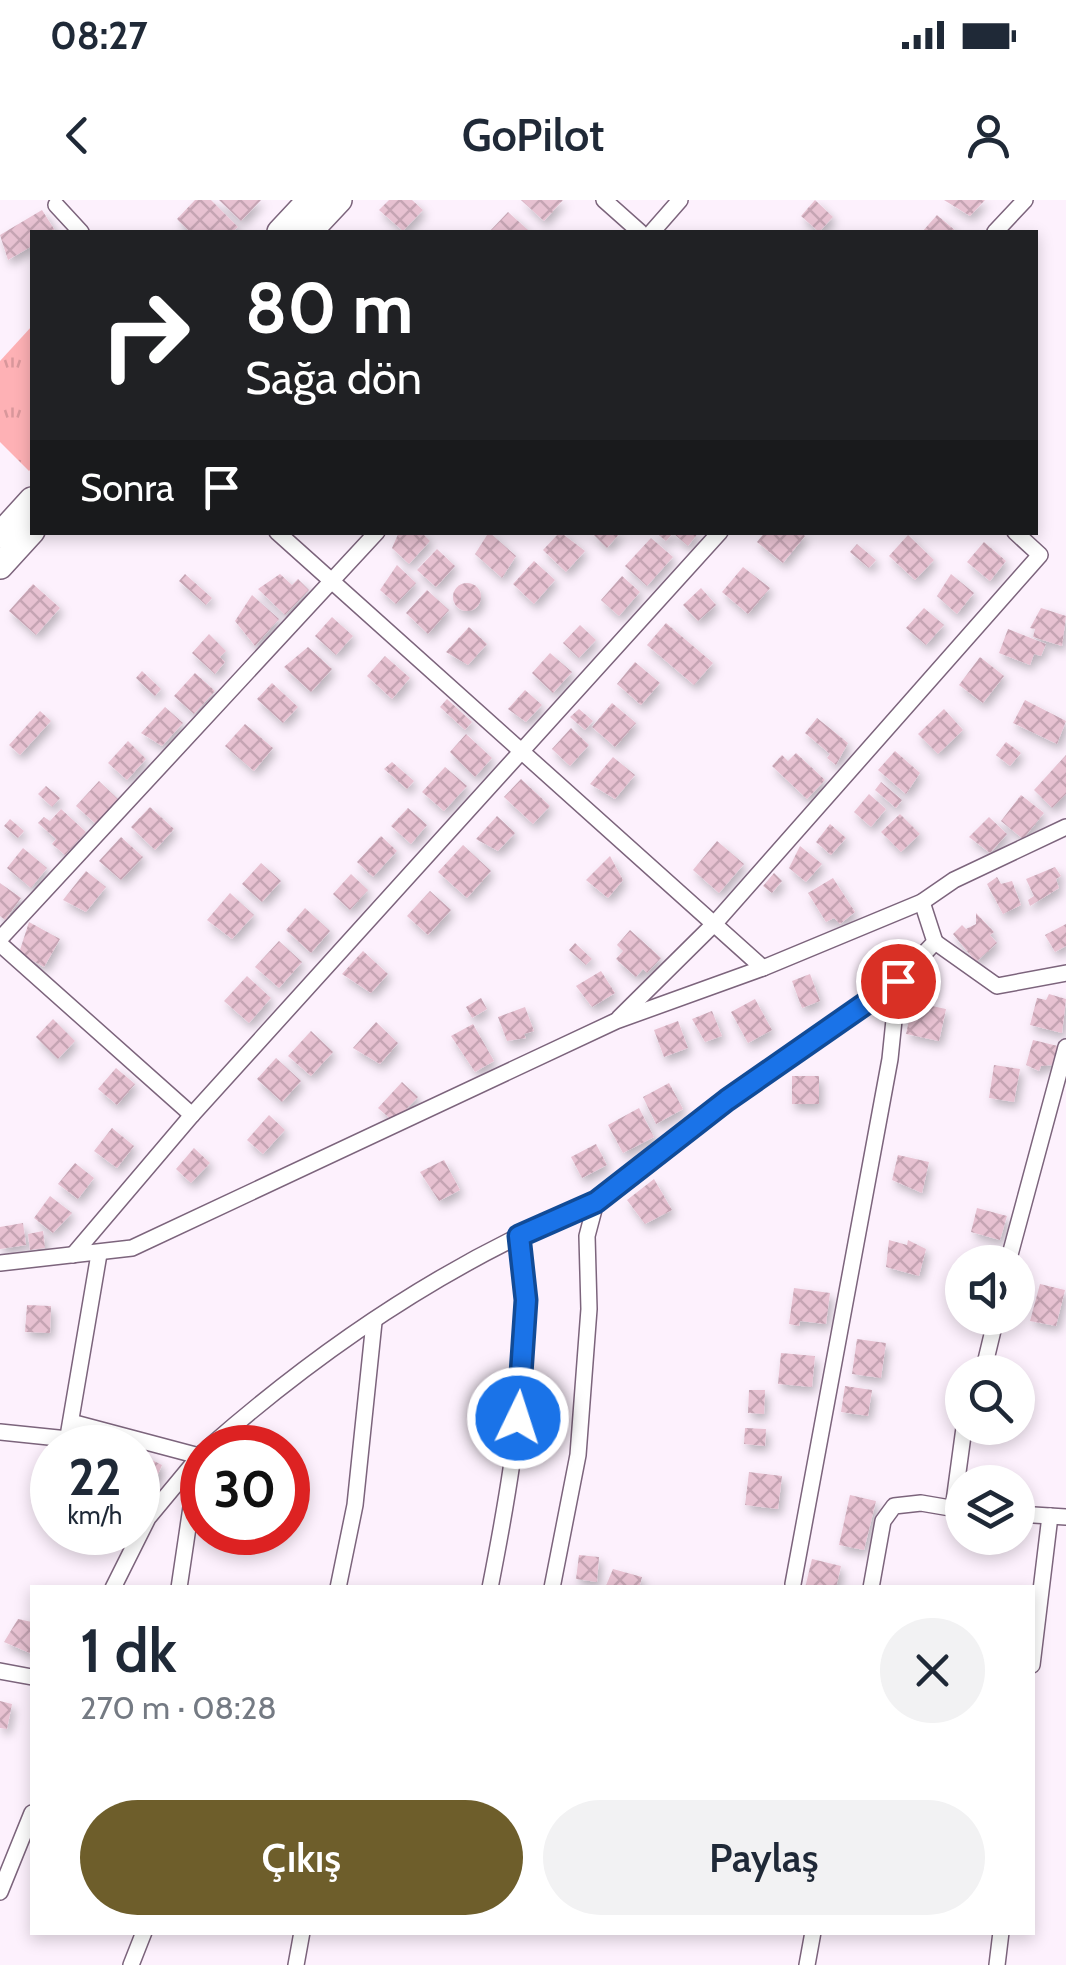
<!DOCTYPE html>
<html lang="tr">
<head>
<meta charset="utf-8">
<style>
	:root { --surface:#fff; --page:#f2f2f3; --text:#1f2937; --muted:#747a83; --accent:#6e5e2b }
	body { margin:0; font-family:Cabin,sans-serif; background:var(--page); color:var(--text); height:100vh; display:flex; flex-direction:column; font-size:38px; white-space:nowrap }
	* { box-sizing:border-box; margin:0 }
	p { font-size:32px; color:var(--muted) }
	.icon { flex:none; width:55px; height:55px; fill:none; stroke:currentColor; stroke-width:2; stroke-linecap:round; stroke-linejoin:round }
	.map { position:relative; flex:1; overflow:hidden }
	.sheet { position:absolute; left:30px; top:1385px; width:1005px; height:350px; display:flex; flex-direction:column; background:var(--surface); border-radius:0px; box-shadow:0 5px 15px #0003 }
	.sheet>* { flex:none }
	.top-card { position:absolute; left:30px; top:30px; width:1008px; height:305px; border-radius:0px; box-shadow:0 5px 15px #0003; background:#202124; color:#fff; overflow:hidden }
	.controls { position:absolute; left:945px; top:1045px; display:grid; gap:20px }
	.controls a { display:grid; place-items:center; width:90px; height:90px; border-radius:50%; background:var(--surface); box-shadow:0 5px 15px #0003; font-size:50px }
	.speed { position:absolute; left:30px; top:1225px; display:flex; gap:20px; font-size:50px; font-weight:700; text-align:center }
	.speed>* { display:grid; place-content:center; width:130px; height:130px; border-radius:50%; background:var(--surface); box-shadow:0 5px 15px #0003; line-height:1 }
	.speed small { font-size:25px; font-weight:400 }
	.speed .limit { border:15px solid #d22; background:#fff; color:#111 }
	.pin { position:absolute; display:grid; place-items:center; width:85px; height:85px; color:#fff; margin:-42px; border:5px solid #fff; border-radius:50%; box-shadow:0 2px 10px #0007 }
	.me { position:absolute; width:110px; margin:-55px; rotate:4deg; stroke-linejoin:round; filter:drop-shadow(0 0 8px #0008) }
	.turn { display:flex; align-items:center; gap:35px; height:210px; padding:0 50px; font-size:45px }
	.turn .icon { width:130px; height:130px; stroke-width:2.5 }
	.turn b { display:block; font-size:70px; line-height:85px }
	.then { display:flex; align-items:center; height:95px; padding:0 50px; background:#0003; gap:20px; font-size:38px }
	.round { display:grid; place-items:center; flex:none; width:105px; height:105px; border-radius:52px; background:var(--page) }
	.headline { display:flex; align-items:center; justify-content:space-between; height:170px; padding:0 50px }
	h1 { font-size:60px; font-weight:600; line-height:75px }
	.primary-button { display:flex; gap:20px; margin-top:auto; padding:20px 50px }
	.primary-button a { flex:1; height:115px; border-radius:60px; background:var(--accent); color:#fff; font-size:40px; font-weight:600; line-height:115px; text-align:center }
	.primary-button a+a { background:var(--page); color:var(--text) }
	.status { display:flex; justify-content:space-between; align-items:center; height:70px; padding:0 50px; background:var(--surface); direction:ltr }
	.status svg { height:28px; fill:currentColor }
	header { display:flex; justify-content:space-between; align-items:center; height:130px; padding:0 50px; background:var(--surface); font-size:45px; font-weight:600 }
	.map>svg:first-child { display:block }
	.park { fill:url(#park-tufts) }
	.building { fill:url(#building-cross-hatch); filter:url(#shadow) }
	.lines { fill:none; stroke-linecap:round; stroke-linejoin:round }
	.minor-casing { stroke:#7c647c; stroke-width:18 }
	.primary-casing { stroke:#7c647c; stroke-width:28 }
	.minor { stroke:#fff; stroke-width:15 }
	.primary { stroke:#fff; stroke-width:25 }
	.route-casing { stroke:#114b97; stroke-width:25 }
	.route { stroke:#1a73e8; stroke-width:18 }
</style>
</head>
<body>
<div class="status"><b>08:27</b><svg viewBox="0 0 49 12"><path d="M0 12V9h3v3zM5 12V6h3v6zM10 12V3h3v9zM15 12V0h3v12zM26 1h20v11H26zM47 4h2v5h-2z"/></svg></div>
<header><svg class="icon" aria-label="back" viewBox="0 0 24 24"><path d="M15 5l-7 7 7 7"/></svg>GoPilot<svg class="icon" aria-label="person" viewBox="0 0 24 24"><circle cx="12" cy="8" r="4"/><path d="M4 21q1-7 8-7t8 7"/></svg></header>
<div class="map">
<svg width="1066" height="1765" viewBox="0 0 1066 1765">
	<defs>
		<pattern id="park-tufts" width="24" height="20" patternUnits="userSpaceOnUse" patternTransform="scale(2.5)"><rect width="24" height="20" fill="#feb1b5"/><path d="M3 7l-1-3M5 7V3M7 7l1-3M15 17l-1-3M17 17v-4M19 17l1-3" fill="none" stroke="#d9979b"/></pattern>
		<pattern id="building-cross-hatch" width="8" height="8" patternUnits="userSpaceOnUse" patternTransform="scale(2.5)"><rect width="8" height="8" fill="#e7c1d1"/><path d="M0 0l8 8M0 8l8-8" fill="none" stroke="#c5a4b3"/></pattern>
		<filter id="shadow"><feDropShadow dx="3.5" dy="5.5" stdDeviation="5" flood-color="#0004"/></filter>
	</defs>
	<rect width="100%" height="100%" fill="#fdf1fd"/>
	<polygon class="park" points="32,126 32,268 29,271 0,242 0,161"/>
	<g class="building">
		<polygon points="195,0 211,0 238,27 232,32 190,32 177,19"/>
		<polygon points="219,0 261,0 241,21"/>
		<polygon points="389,0 412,0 423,10 403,31 379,10"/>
		<polygon points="521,0 563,0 544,21"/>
		<polygon points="815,0 833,17 819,32 801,16"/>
		<polygon points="944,0 985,0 970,16"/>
		<polygon points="42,10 56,32 32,32 32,46 8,60 0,35"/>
		<polygon points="508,12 528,30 525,32 489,32"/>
		<polygon points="937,15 957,32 922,32"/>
		<polygon points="399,332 421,332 430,341 409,364 392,348"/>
		<polygon points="489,332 516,356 502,378 475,354"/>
		<polygon points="560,332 585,351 566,372 543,350"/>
		<polygon points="591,332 621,332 607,348"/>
		<polygon points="655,332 699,332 688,346 673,333 666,341"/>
		<polygon points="765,332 800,332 805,336 783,363 757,342"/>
		<polygon points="908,335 934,360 915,380 889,356"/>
		<polygon points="651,338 673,357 647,386 625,366"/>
		<polygon points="984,342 1006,361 990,381 967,362"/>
		<polygon points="857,344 876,360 869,368 850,352"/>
		<polygon points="437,349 455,366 436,387 417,370"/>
		<polygon points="534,361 555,380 534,404 513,384"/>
		<polygon points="397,365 416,383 396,404 380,390"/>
		<polygon points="743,367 770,388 748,414 722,392"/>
		<polygon points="185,374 212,398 206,405 179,381"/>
		<polygon points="280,374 292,385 298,379 309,390 285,415 258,389"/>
		<polygon points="951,374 974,393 957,414 937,396"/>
		<polygon points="622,376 640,392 619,416 601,400"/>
		<circle cx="467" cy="397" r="14"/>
		<polygon points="33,384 60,408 36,435 9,411"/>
		<polygon points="701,388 716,405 698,421 683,405"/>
		<polygon points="427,390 449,410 428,434 406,413"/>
		<polygon points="252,395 279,419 255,446 235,421"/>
		<polygon points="924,408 944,425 926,445 906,428"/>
		<polygon points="1041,408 1066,416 1062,446 1033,437 1035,429 1030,428"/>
		<polygon points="332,417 353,436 336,455 315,436"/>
		<polygon points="666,423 713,463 694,485 647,445"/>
		<polygon points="580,425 596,440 579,458 563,443"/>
		<polygon points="469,427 487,444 468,465 446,452"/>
		<polygon points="1008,429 1046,444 1041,456 1034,454 1030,465 999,453"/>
		<polygon points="209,434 226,451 220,457 225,462 215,474 192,453"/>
		<polygon points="308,447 332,469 311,492 284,467"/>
		<polygon points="550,453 572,472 553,493 532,473"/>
		<polygon points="385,456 410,478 392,499 367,476"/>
		<polygon points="980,457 1004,476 983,503 959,485"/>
		<polygon points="635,462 660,483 641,505 617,484"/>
		<polygon points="142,471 161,489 155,496 136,478"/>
		<polygon points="195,473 215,491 194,514 174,496"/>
		<polygon points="272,483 298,507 283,523 257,499"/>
		<polygon points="525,490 542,505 526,522 508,509"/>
		<polygon points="447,499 472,522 465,530 440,507"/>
		<polygon points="1025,500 1066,521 1057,544 1013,523"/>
		<polygon points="612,503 636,523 615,547 592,527"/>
		<polygon points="165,507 183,523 162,546 141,533"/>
		<polygon points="579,509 593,521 585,530 570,517"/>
		<polygon points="944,509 963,530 938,554 918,534"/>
		<polygon points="40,511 51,521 20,555 9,545"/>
		<polygon points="817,518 848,543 836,565 827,558 830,554 805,533"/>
		<polygon points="245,524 273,548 254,571 225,546"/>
		<polygon points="571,528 589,545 570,566 552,549"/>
		<polygon points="466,534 492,558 475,577 450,552"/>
		<polygon points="128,541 146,559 127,580 108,563"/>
		<polygon points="1006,542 1021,553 1010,566 996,555"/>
		<polygon points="895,551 920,573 906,594 878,570"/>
		<polygon points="796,553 825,580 807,599 772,566 782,555 788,561"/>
		<polygon points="1066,555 1066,594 1052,608 1034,590"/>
		<polygon points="613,557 635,575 615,599 590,584"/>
		<polygon points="392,562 414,581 407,589 384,569"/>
		<polygon points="445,567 467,586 444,611 422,592"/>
		<polygon points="521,579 550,606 533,624 504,597"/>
		<polygon points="99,581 119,600 97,625 76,606"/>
		<polygon points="881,582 902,600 896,608 875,590"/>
		<polygon points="46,586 60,598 52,607 38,594"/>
		<polygon points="869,594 886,609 871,627 854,612"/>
		<polygon points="1021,595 1044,613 1023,639 1001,621"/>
		<polygon points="150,607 174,629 155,650 131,627"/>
		<polygon points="408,608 427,625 411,644 391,626"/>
		<polygon points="61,609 86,632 65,655 52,644 56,639 38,623 44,617 50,621"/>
		<polygon points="900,614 920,634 901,652 881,632"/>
		<polygon points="497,616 515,633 498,651 476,639"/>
		<polygon points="989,617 1007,634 990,653 969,637"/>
		<polygon points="10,619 24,631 18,638 4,626"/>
		<polygon points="830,624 846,638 831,655 816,642"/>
		<polygon points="381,636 397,651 373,677 357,662"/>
		<polygon points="121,637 143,657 121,680 99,661"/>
		<polygon points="717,641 744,664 719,693 693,670"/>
		<polygon points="463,645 491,671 467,698 438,672"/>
		<polygon points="800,646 822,664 806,682 789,668"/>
		<polygon points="23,648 47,668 31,688 7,668"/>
		<polygon points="610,656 623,680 608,698 586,680"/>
		<polygon points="261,663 281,681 262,702 242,684"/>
		<polygon points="1055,667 1061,676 1056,679 1059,688 1030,706 1028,700 1034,696 1026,679"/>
		<polygon points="86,671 106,687 86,712 63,700"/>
		<polygon points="774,673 782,681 772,693 763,686"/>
		<polygon points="351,674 368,690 350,710 333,694"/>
		<polygon points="997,677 1001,684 1012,681 1021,705 1003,714 987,684"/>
		<polygon points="833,678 855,712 840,724 834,718 826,722 808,693"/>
		<polygon points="0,683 21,698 5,720 0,716"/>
		<polygon points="430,691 451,710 428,735 407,716"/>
		<polygon points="230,693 254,715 232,739 207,720"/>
		<polygon points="305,708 330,731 311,753 286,730"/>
		<polygon points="976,713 994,732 990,735 997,743 976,762 953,734 962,725 966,729 976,724"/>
		<polygon points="29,722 60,739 44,767 19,753"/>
		<polygon points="1066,724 1066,746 1055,752 1045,735"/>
		<polygon points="630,730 661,758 647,773 643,769 636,777 616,759 623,751 617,745"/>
		<polygon points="279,741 302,762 279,788 255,767"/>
		<polygon points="575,743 592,759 586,765 569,750"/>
		<polygon points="363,751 388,774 371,793 342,774"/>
		<polygon points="601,771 615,793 592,807 576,786"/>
		<polygon points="810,774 820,801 802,808 792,781"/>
		<polygon points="247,776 271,798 249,823 224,801"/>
		<polygon points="1049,794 1066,799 1062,833 1030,825 1037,798 1046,800"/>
		<polygon points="481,798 487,809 472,818 466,807"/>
		<polygon points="755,799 772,830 748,843 731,812"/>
		<polygon points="913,802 946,809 939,841 906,834"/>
		<polygon points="525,807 534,831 524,834 526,838 507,841 498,817"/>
		<polygon points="712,811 722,836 705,842 692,819"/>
		<polygon points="53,819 75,841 58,859 36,837"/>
		<polygon points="678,821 688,848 664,857 654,830"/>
		<polygon points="376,822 398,843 380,864 353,848"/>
		<polygon points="473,824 494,861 475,872 451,836"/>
		<polygon points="311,831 333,852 311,876 288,856"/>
		<polygon points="1033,840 1058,846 1053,865 1041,866 1039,871 1026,865"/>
		<polygon points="276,858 301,881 282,902 257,879"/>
		<polygon points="994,865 1020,869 1014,902 989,898"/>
		<polygon points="116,868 135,884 117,905 98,889"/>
		<rect x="792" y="876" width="27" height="28"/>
		<polygon points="402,882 418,897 394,922 378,908"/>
		<polygon points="669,883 683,909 656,924 643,897"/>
		<polygon points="639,908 654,937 623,953 608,925"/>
		<polygon points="269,915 285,930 263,954 247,940"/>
		<polygon points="112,928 134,946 117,968 94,951"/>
		<polygon points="596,944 607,965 582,978 571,957"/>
		<polygon points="194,948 210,963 191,983 176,969"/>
		<polygon points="898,955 929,962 922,993 892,980"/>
		<polygon points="444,960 460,990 439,1001 420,972"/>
		<polygon points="75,963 94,978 78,999 58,984"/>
		<polygon points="654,979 672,1010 645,1024 627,1000"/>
		<polygon points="50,996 72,1013 53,1033 34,1018"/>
		<polygon points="977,1008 1007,1016 1000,1040 971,1032"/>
		<polygon points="23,1023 26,1045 0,1049 0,1027"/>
		<polygon points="43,1031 45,1048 30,1050 28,1034"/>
		<polygon points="889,1040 907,1045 908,1040 926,1049 919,1076 886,1067"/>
		<polygon points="1040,1084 1065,1090 1056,1126 1030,1121"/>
		<polygon points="794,1088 830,1093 826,1124 800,1121 799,1126 789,1124"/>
		<polygon points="27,1105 51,1106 50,1133 25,1132"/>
		<polygon points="857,1139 886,1143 881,1178 852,1174"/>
		<polygon points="781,1153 815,1156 812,1187 778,1184"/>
		<polygon points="845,1186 872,1190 868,1216 841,1212"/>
		<polygon points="749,1190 765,1190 764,1214 748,1213"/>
		<polygon points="745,1228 766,1229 765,1246 744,1244"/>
		<polygon points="83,1238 99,1244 110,1244 80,1248"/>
		<polygon points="138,1253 162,1265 145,1305 138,1301"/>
		<polygon points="749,1272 782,1276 778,1309 745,1305"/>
		<polygon points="850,1295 876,1301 864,1350 839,1345"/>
		<polygon points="579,1355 599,1357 597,1382 576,1379"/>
		<polygon points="812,1359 841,1366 836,1388 805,1388"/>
		<polygon points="613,1369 642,1377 639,1388 605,1388"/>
		<polygon points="18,1419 32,1422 32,1454 4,1442"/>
		<polygon points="0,1501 12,1504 7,1529 0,1528"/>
	</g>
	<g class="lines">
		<g class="minor-casing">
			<g id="minor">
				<polyline points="604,0 640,32"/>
				<polyline points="56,5 81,32"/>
				<polyline points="652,32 680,0"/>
				<polyline points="995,32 1025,0"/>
				<polyline points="277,332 763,768"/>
				<polyline points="0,739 377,332"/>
				<polyline points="935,742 997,786 1066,773"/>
				<polyline points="0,744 192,915"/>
				<polyline points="619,818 716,722 1040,355 1015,332"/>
				<polyline points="73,1055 192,915 720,332"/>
				<polyline points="1008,1062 1066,847"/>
				<polyline points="0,1063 132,1048 616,821 763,768 922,702 954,680 1066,627"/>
				<polyline points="983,1172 996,1118"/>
				<polyline points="71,1222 199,1256"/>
				<polyline points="0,1232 68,1239"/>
				<polyline points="66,1248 99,1054"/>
				<path d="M 208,1248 C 324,1146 452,1059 596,1002"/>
				<polyline points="953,1309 964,1228"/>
				<polyline points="1018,1314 1066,1317"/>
				<polyline points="793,1384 890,859 898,781"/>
				<polyline points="113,1388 148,1318 202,1253"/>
				<polyline points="179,1388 198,1260"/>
				<polyline points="338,1388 355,1305 374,1122"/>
				<path d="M 490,1388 C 513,1271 533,1155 519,1036"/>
				<polyline points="552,1388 578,1255 589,1109 587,1036 596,1002 727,900 898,781 935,742 922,702"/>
				<polyline points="871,1388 883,1321 894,1306 921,1303 962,1310"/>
				<polyline points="1032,1465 1050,1316"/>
				<polyline points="0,1471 32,1477"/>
				<polyline points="0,1692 32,1613"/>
				<polyline points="131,1765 144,1732"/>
				<polyline points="296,1765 302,1732"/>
				<polyline points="807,1765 813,1732"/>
				<polyline points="997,1765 1001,1732"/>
			</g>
		</g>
		<g class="primary-casing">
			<g id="primary">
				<polyline points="280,32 310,0"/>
				<polyline points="309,32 339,0"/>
				<polyline points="0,335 32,300"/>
				<polyline points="0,366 32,331"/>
			</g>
		</g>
		<use href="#minor" class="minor"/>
		<use href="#primary" class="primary"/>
	</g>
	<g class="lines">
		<g class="route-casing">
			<polyline id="route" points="518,1218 526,1100 519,1036 596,1002 727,900 898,781"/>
		</g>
		<use href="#route" class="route"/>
	</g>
</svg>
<div class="controls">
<a><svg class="icon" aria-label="sound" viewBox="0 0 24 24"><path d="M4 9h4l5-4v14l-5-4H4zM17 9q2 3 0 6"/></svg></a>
<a><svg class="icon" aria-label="search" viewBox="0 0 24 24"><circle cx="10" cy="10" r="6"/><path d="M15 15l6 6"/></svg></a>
<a><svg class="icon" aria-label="layers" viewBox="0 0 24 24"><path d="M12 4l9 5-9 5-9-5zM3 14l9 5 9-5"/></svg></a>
</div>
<div class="speed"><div>22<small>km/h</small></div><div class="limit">30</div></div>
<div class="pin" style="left:898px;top:781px;background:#d93025"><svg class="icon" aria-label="arrive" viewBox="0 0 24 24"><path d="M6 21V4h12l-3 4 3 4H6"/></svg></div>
<svg class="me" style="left:518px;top:1218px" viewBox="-20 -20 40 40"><circle r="17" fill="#1a73e8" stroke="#fff" stroke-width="3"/><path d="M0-11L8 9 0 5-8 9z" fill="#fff"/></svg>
<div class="top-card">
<div class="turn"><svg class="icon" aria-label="right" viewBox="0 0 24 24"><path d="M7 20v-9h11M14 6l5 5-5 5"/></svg><div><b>80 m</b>Sağa dön</div></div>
<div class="then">Sonra<svg class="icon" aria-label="arrive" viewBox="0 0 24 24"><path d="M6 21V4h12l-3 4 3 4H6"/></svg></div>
</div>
<section class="sheet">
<div class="headline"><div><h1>1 dk</h1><p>270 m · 08:28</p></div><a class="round"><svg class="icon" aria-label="close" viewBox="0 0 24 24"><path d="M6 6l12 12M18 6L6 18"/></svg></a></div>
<div class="primary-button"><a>Çıkış</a><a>Paylaş</a></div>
</section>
</div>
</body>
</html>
